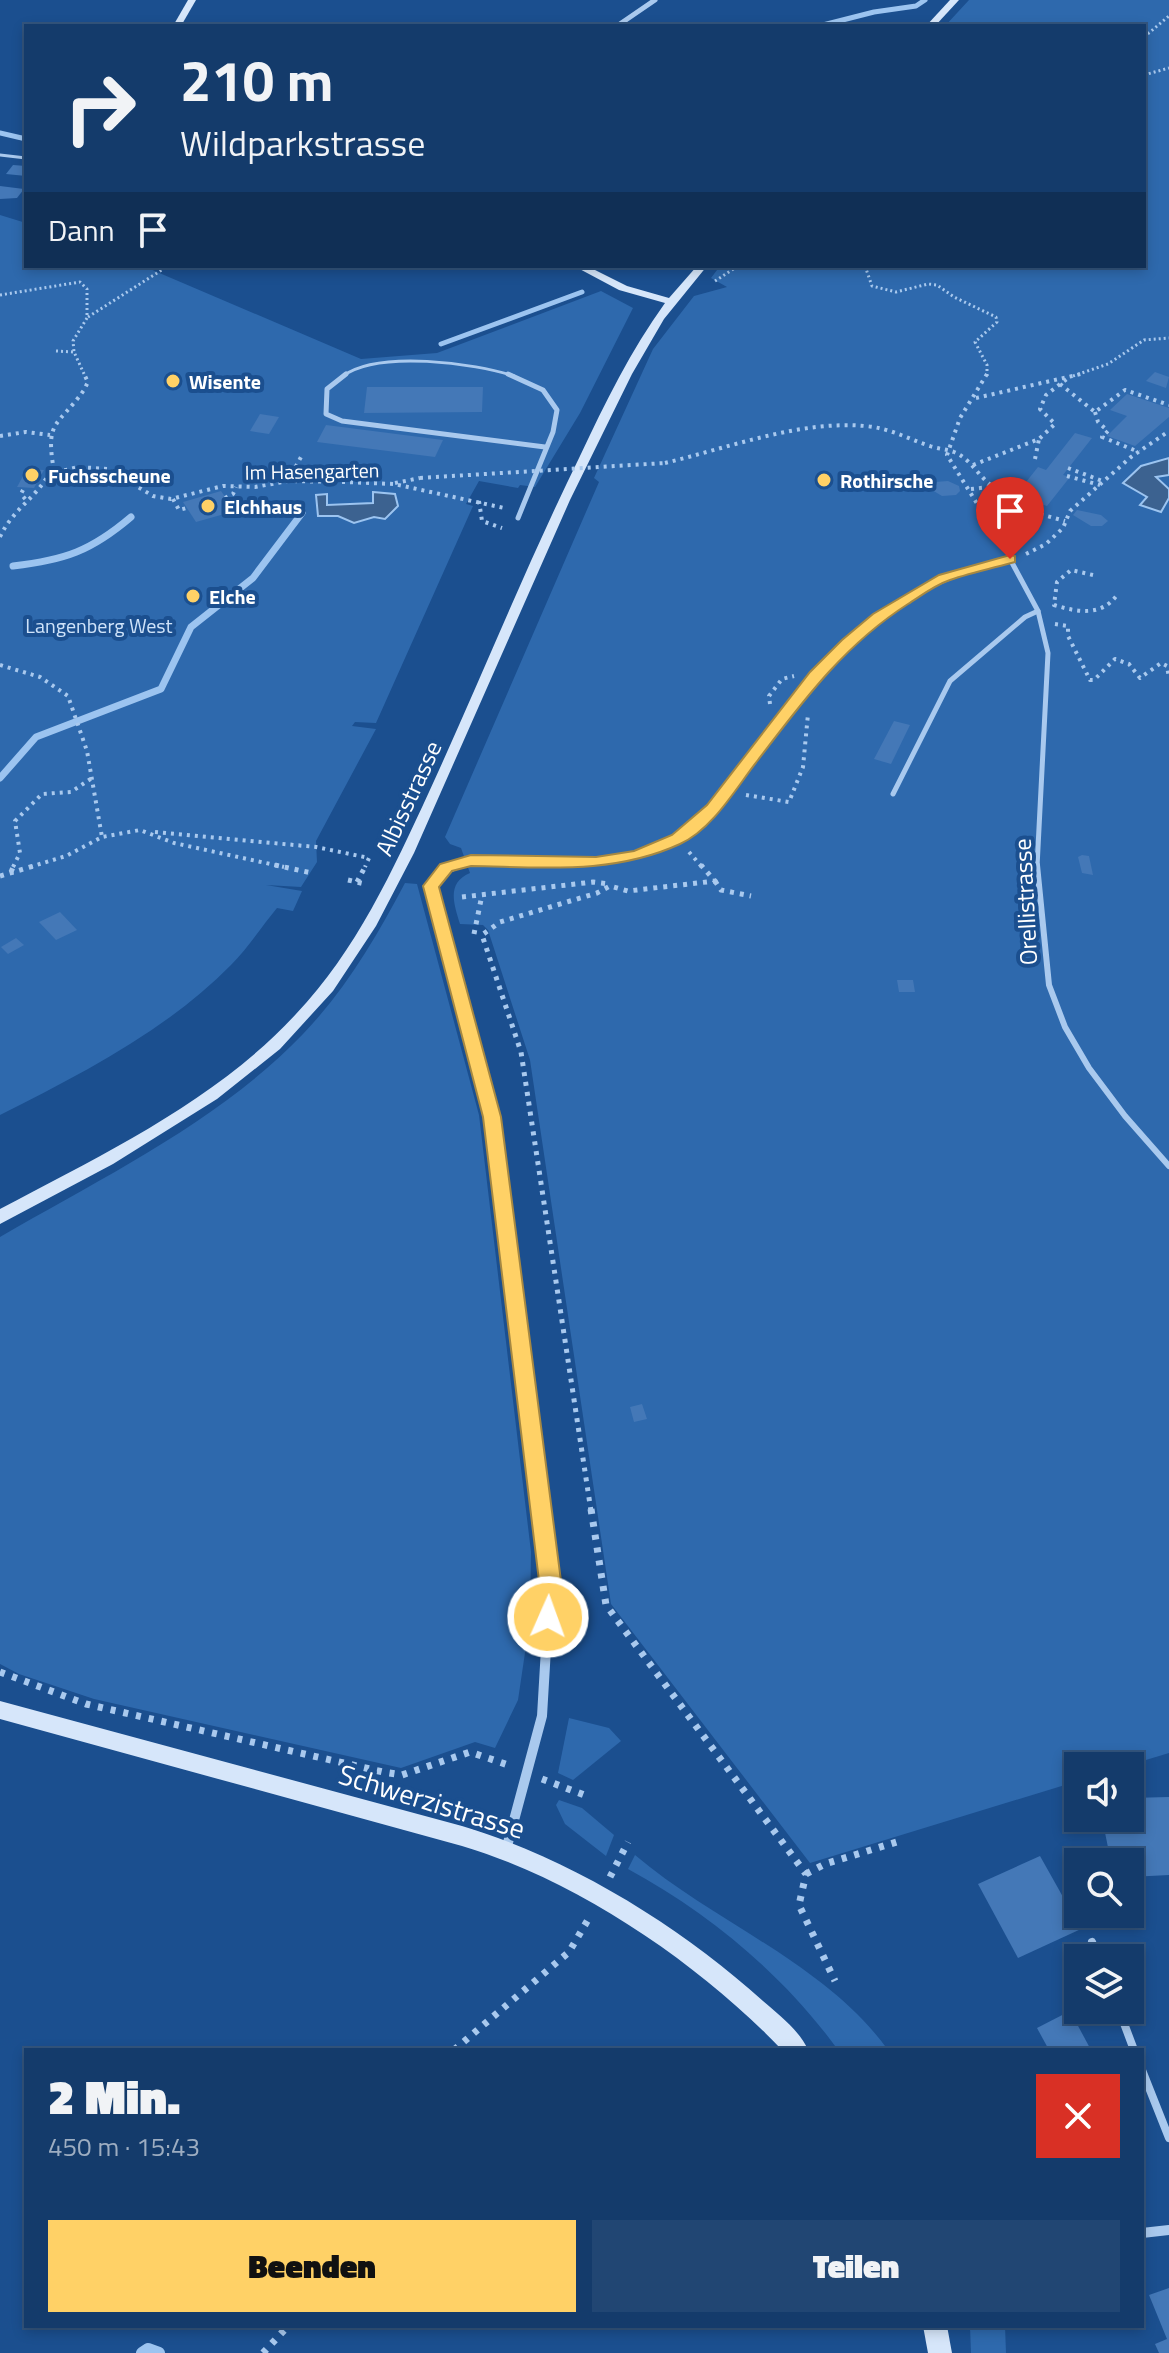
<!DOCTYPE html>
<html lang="de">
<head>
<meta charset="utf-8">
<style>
	:root { --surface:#143b6b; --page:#214673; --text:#f1f3f6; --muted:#9dadc1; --line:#33557e; --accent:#ffd166 }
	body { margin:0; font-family:"Titillium Web",sans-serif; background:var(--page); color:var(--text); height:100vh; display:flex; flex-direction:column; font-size:30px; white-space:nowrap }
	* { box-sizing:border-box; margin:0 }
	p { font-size:26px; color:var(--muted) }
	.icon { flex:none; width:44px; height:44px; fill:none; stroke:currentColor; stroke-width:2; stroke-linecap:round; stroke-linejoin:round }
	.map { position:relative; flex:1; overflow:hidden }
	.side { position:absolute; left:24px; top:2048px; width:1120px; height:280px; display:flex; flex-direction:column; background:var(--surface); border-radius:0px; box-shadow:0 4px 12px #0003,0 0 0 2px var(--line) }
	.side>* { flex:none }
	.top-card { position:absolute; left:24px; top:24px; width:1122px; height:244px; border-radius:0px; box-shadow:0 4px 12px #0003,0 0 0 2px var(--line); background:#143b6b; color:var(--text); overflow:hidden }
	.tools { position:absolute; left:1064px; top:1752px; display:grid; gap:16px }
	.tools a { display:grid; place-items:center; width:80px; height:80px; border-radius:0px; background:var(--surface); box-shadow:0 4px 12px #0003,0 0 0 2px var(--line); font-size:40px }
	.pin { position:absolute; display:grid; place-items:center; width:68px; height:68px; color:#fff; margin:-82px -34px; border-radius:50% 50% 50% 0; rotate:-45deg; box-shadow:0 0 8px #0007 }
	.pin .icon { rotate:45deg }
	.me { position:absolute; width:88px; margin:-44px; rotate:2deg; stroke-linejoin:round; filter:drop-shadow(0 0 6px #0008) }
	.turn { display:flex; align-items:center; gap:28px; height:168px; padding:0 24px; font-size:36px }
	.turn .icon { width:104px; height:104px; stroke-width:2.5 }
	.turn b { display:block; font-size:56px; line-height:68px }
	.then { display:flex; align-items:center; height:76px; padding:0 24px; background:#0003; gap:16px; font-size:30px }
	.round { display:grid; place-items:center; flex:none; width:84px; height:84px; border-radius:0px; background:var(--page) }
	.headline { display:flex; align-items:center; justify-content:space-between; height:136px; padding:0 24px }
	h1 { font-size:48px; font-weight:800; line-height:60px }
	.action { display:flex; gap:16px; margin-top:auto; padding:16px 24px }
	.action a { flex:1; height:92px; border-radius:0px; background:var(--accent); color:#111; font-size:32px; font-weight:800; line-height:92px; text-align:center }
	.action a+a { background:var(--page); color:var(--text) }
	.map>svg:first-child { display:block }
	.green { fill:#2e69ad }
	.water { fill:#3c6290; stroke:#9cc4f0; stroke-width:2 }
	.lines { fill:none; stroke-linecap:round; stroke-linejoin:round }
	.stream-far2 { stroke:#9cc4f0; stroke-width:5 }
	.stream-far1 { stroke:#9cc4f0; stroke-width:7 }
	.stream { stroke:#9cc4f0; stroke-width:12 }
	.building { fill:#4478b7 }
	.path-far3 { stroke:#a9c9ee; stroke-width:3; stroke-dasharray:2 3; stroke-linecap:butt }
	.path-far2 { stroke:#a9c9ee; stroke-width:4; stroke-dasharray:3 5; stroke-linecap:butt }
	.path-far1 { stroke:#a9c9ee; stroke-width:5; stroke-dasharray:4 6; stroke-linecap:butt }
	.path { stroke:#a9c9ee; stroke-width:7; stroke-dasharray:5 8; stroke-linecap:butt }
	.lane-far3 { stroke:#a9c9ee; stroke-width:3 }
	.lane-far2 { stroke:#a9c9ee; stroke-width:5 }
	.lane-far1 { stroke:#a9c9ee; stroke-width:6 }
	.lane { stroke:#a9c9ee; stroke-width:8 }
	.street-far3 { stroke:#a9c9ee; stroke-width:5 }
	.street-far2 { stroke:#a9c9ee; stroke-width:6 }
	.street-far1 { stroke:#a9c9ee; stroke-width:8 }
	.street { stroke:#a9c9ee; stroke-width:10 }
	.secondary { fill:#d6e6fa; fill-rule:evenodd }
	.path-bridge { stroke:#a9c9ee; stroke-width:4; stroke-dasharray:3 5; stroke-linecap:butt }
	.route { fill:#ffd166; stroke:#a68842; stroke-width:2 }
	.poi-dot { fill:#ffd166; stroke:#1b4f8f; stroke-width:3 }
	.labels { text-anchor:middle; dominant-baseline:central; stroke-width:8; stroke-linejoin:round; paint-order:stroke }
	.far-poi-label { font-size:20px; font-weight:bold; fill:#fff; stroke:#1b4f8f; text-anchor:start }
	.far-street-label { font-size:20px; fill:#fff; stroke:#1b4f8f }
	.far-park-label { font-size:20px; fill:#cfe3fa; stroke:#1b4f8f }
	.street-label { font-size:24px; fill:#fff; stroke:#1b4f8f }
	.near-street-label { font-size:28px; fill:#fff; stroke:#1b4f8f }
</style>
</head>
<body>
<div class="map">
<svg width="1169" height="2353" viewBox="0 0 1169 2353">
	<rect width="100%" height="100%" fill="#1b4f8f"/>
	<g class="green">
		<path d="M 969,0 L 1169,0 L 1169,1753 L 1126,1766 L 1078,1766 L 1078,1781 L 810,1863 L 611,1604 L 530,1060 L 488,930 L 483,925 L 460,924 C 454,904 446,883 470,873 L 461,848 L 450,844 L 445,837 L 599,482 L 594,478 L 653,349 L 694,296 L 727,287 L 711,278 L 720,266 L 1144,266 L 1144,26 L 945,26 Z"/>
		<path d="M 0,215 L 26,223 L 26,266 L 143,266 L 361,359 L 437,353 L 601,291 L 633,308 L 580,413 L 535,487 L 520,485 L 518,488 L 479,481 L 466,504 L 473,506 L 376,723 L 355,722 L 352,726 L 376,729 L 316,841 L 317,862 L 301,887 L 266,885 L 302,891 L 293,911 L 277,908 C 262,926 248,948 231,965 C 166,1031 81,1074 0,1115 Z"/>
		<path d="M 405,883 L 417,884 L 479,1115 L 531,1552 L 530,1619 L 518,1700 L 495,1748 L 475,1742 L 401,1768 L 94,1699 L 19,1674 L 0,1664 L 0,1237 C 103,1177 220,1121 303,1034 C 346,989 376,938 405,883 Z"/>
		<polygon points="569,1718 609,1728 621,1741 573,1780 558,1773"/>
		<polygon points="559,1800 582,1808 614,1835 606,1856 565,1824 556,1805"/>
		<path d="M 635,1855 C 715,1923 825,1963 888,2050 L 838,2050 C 784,1975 709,1913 628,1869 Z"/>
		<polygon points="970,2326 1005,2326 1006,2353 971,2353"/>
	</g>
	<g class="water">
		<polygon points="1169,458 1169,475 1156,477 1169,489 1169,498 1161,512 1140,505 1147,497 1123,483 1141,466"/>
		<polygon points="373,492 395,494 398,506 385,519 374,517 354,523 338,516 318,516 316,495 327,494 327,505 373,503"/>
	</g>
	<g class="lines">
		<g class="stream-far2">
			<polyline points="819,26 874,12 916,6 925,0"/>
			<polyline points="0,133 26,139"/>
			<polyline points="441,344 582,292"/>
		</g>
		<g class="stream-far1">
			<path d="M 13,566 C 65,560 91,551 131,517"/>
			<polyline points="0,778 36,737 161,689 191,627 253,578 302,513"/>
		</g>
		<polyline class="stream" points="142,2353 148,2349 159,2353"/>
	</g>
	<g class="building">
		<polygon points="13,165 26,166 26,176 6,174"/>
		<polygon points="0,186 24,189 17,198 0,199"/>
		<polygon points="1155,372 1169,377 1166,388 1146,381"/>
		<polygon points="367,387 483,387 482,412 364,413"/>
		<polygon points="1127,394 1169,408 1169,417 1135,446 1107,436 1127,416 1110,410"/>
		<polygon points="260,414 279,417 269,434 250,431"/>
		<polygon points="326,425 443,440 435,457 317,442"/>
		<polygon points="1075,433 1092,438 1063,475 1070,477 1047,506 1015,496 1038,467 1046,470"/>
		<polygon points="27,469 44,470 34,488 17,487"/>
		<polygon points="948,481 959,486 960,491 956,495 942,496 932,490 935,482"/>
		<polygon points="221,491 235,511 196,522 183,502"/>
		<polygon points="1077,510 1101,515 1108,521 1102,526 1091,526 1073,515"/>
		<polygon points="894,721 910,725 891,764 874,759"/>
		<polygon points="1082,855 1089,856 1093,875 1082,873 1078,857"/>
		<polygon points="60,912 77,930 56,940 39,922"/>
		<polygon points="16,938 24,945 8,954 1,947"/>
		<polygon points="897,980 913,980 915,992 899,992"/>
		<polygon points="642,1404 647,1419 634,1422 630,1407"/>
		<polygon points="1169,1797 1169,1875 1130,1877 1130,1862 1111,1862 1102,1818 1130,1818 1130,1798"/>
		<polygon points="1040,1856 1081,1929 1018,1958 978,1884"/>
		<polygon points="1070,2011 1091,2050 1049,2050 1037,2028"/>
		<polygon points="1169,2288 1169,2353 1159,2353 1155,2344 1167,2339 1149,2295"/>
	</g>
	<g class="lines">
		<g class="path-far3">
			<polyline points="1144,37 1169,16"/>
			<polyline points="1144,75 1169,68"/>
			<polyline points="812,266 833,266"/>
			<polyline points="865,266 872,286 896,292 928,284 937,285 954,297 996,317 997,322 975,342 987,365 987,376"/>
			<polyline points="715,281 738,266"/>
			<polyline points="0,295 80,282 87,289 87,318 73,341 74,352 85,376"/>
			<polyline points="88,317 168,266"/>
			<polyline points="56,351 74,352"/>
			<polyline points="1073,376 1108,364 1144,340 1169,338"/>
		</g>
		<g class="path-far2">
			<polyline points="987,374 960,418 947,455 1002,544"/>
			<polyline points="1060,384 1095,412 1125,390 1169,405"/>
			<polyline points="976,398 1081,374"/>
			<polyline points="1095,412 1098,422 1108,431 1102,437 1139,452"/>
			<polyline points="0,436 26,432 50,435"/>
			<polyline points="1035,459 1039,439"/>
			<path d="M 665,463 C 728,448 800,420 865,426 C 890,428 908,439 930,446 C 938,449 946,449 954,452 C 974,460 981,484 1001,490 L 1011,506 L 1065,521"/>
			<polyline points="973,465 1039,439 1055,424 1040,409 1046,395 1068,378"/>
			<polyline points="1068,468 1105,482"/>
			<path d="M 54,471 C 45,419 57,428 84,390 L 88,382 L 84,374"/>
			<polyline points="1067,476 1100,485"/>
			<polyline points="288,481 301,457"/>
			<polyline points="395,483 420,478"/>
			<polyline points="971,489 990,487"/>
			<polyline points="23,490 21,494 27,501"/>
			<polyline points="225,498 233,494 236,487"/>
			<polyline points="173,499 179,510 187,508"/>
			<polyline points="479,501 482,521 502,528"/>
			<path d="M 0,537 C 13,509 34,500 49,474 L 78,467 L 108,469 L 153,496 L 171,499 L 223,486 L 255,487 L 288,481 L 345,482 L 394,484 L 504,508"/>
			<polyline points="1026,554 1046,544 1063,528 1070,511 1131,457 1169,431"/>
			<path d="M 1093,575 L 1071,570 L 1057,582 L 1054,605 C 1077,612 1101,617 1117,595"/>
			<polyline points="1055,624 1068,626 1068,636 1090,680 1094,680 1115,659 1129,664 1140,678 1161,663 1167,666 1169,678"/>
			<polyline points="0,665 40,677 68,696 87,751 102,837"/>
			<polyline points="770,704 769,696 782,679 794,676"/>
			<polyline points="746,795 789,802 803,767 808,714"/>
			<polyline points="155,832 316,847 369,858 365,867"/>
			<polyline points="689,852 702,867"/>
			<polyline points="13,867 20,853 15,821 42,794 71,792 92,778"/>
			<polyline points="30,867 66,856 102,837 140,830 174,843 284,867"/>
		</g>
		<g class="path-far1">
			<polyline points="275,865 312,873"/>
			<polyline points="11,872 14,865"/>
			<polyline points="0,876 37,865"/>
			<polyline points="348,880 365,884"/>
			<polyline points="715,881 721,890 751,896"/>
			<polyline points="357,882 366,865"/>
			<polyline points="462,897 593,882 610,884"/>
			<polyline points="474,934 482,895"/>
			<polyline points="591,1511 521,1052 482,935 500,922 597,893 610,886 628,891 715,881 701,865"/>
		</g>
		<g class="path">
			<polyline points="591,1509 606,1605 806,1874 799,1905 835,1981"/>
			<polyline points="0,1672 86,1704 383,1772 402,1775 470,1752 511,1766"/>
			<polyline points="542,1779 587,1796"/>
			<polyline points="806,1874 825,1864 900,1841"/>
			<polyline points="610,1877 628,1842"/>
			<polyline points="454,2050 569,1952 589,1918"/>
			<polyline points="263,2353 288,2326"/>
		</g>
		<g class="lane-far3">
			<polyline points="0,155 26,158"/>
			<path d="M 343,376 C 378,350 475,363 514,376"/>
		</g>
		<g class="lane-far2">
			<polyline points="346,374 327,389 326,414 342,421 545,447"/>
			<polyline points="508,374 543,390 557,410 553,432 518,518"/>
			<polyline points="1010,559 1038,611 1048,653 1037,867"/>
			<polyline points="893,794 950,681 1025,617 1038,611"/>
		</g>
		<polyline class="lane-far1" points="1037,865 1049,985 1065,1027 1089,1068 1125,1116 1169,1166"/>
		<g class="lane">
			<polyline points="1092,1942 1098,1958"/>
			<polyline points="1119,2010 1134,2050"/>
			<polyline points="1142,2070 1169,2138"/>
		</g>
		<polyline class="street-far3" points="617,26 655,0"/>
		<path class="street-far2" d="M 453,867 C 473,858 498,858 519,859 C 574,860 631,869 680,838 C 713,818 733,783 756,752 C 831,652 882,588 1010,559"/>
		<polyline class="street-far1" points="458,865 442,872 431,886 492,1117 541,1511"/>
		<g class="street">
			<polyline points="506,1850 542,1716 550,1581 541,1509"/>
			<polyline points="1142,2233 1169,2230"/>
		</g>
		<g class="secondary">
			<polygon points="188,0 196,0 181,26 173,26"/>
			<polygon points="950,0 959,0 935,26 926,26"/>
			<path d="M 574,266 L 587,266 L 627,286 L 669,298 L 697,266 L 707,266 L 664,319 L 632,374 L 570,500 L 414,853 L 376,926 L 333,991 L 280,1049 L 217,1099 L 113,1164 L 0,1224 L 0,1209 C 103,1154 216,1101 296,1014 C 356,951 393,870 429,792 C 480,681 526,566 580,456 C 605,403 631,350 665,303 L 619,290 Z"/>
			<path d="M 0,1701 L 462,1826 C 570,1858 680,1926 763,2001 C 778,2014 800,2031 808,2050 L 782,2050 C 700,1964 577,1880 462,1846 L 0,1719 Z"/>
			<polygon points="923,2326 947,2326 952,2353 928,2353"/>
		</g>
		<polyline class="path-bridge" points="420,478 665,463"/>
	</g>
	<path class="route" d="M 1010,555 L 1015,556 L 1015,562 C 993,568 971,573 950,580 C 935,585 922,595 908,604 C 844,645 803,701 758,760 C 736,788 713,829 680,844 C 613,875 542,867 471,866 L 452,871 L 439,887 L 501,1117 L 561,1581 L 556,1624 L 548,1627 L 541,1624 L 538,1617 L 539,1581 L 483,1117 L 423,886 L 440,864 L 471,855 L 596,857 L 634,851 L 672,835 L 707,805 L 810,672 L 842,640 L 873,614 L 939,575 Z"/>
	<g class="poi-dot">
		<circle cx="173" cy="381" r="8"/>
		<circle cx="32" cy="475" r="8"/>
		<circle cx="824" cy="480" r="8"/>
		<circle cx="208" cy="506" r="8"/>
		<circle cx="193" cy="596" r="8"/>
	</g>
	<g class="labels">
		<g class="far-poi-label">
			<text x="189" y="381">Wisente</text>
			<text x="48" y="475">Fuchsscheune</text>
			<text x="840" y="480">Rothirsche</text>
			<text x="224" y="506">Elchhaus</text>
			<text x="209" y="596">Elche</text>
		</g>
		<g class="far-street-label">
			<text transform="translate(312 471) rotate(-1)">Im Hasengarten</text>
		</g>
		<g class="far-park-label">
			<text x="99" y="625">Langenberg West</text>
		</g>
		<g class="street-label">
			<text transform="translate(408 798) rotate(-65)">Albisstrasse</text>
			<text transform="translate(1025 902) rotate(-93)">Orellistrasse</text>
		</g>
		<g class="near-street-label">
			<text transform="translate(432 1801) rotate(17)">Schwerzistrasse</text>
		</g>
	</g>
</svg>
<div class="tools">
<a><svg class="icon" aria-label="sound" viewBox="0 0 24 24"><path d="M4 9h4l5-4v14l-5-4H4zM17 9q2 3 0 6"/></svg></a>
<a><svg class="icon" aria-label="search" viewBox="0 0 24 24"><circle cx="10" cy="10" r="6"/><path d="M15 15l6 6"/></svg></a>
<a><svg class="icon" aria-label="layers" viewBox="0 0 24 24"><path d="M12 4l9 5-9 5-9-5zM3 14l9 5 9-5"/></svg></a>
</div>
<div class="pin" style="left:1010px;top:559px;background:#d93025"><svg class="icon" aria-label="arrive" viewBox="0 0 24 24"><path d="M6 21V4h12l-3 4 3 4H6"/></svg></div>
<svg class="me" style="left:548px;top:1617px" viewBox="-20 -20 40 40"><circle r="17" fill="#ffd166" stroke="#fff" stroke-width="3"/><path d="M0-11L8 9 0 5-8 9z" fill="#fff"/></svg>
<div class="top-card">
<div class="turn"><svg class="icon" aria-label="right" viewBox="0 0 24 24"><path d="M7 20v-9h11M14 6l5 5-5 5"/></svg><div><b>210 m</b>Wildparkstrasse</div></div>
<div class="then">Dann<svg class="icon" aria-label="arrive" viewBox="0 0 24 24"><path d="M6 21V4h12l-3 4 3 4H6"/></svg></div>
</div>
<section class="side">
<div class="headline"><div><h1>2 Min.</h1><p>450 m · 15:43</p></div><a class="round" style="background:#d93025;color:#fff"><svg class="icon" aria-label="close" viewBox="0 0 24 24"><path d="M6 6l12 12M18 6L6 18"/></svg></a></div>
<div class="action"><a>Beenden</a><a>Teilen</a></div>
</section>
</div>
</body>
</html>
